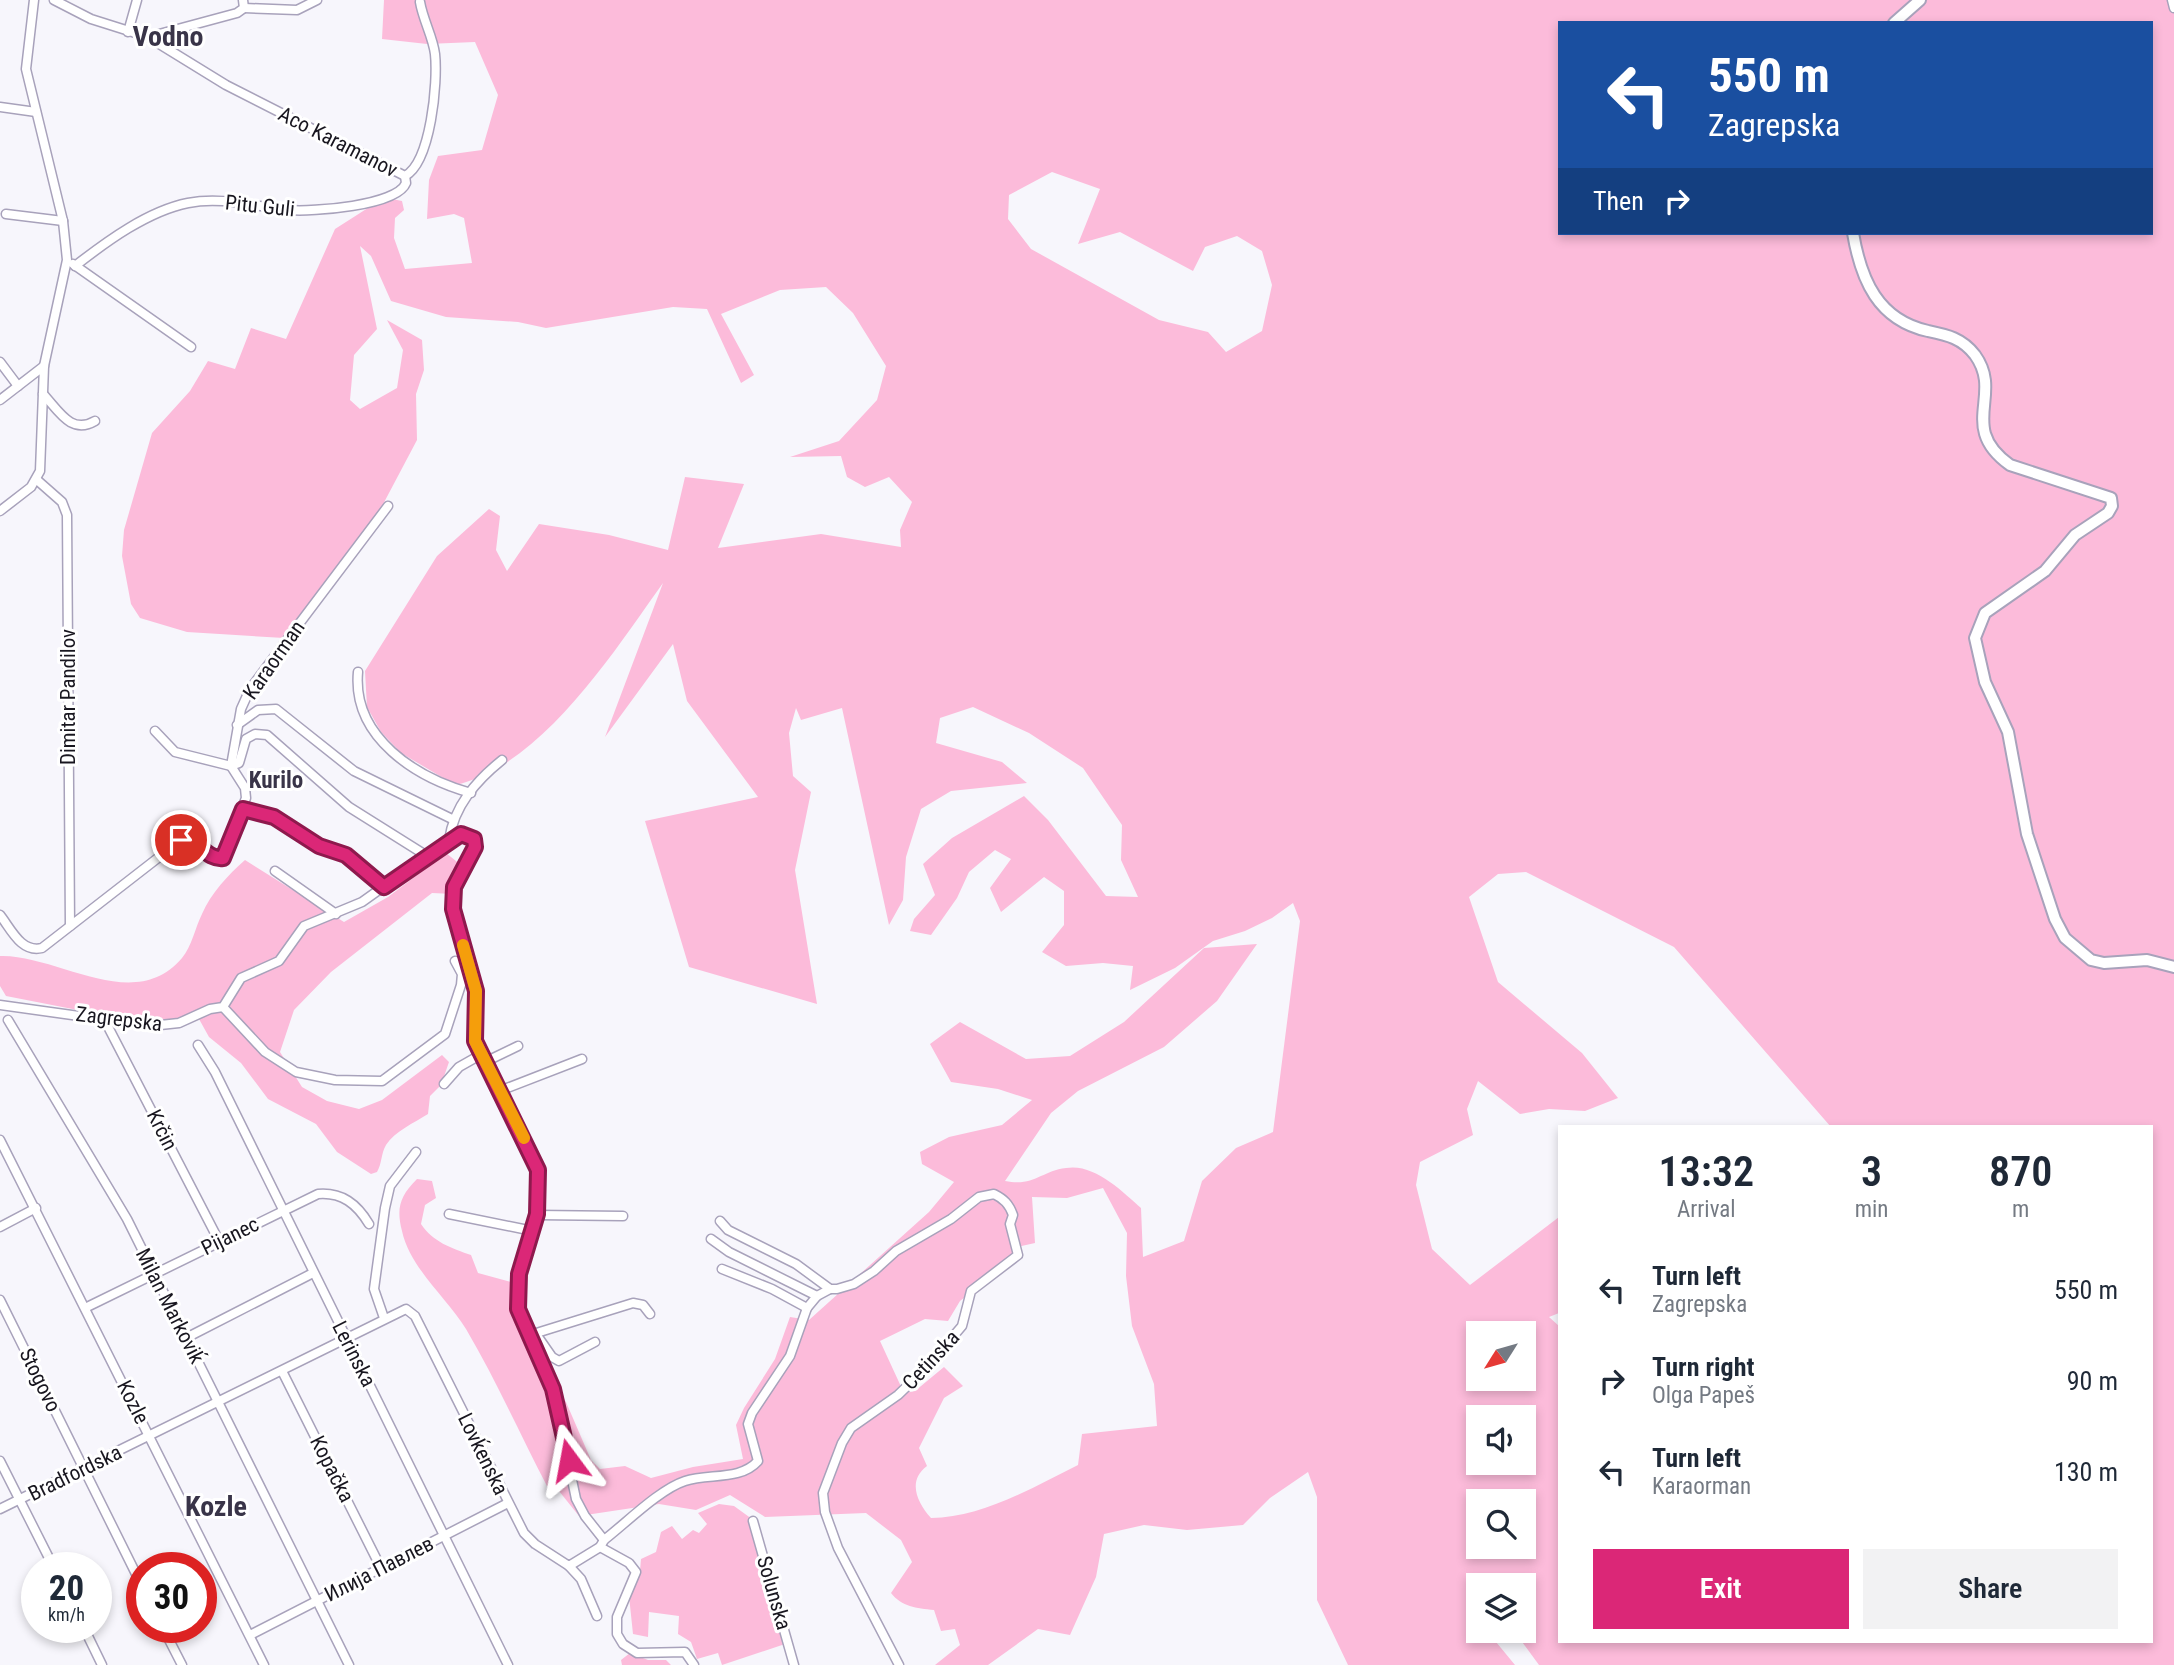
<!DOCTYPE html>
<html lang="en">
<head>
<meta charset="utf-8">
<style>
	:root { --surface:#fff; --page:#f2f2f3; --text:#1f2937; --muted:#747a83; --accent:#db2777 }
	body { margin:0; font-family:"Roboto Condensed",sans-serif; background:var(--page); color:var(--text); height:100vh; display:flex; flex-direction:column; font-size:26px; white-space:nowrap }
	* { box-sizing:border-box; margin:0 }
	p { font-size:23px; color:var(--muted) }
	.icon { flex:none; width:38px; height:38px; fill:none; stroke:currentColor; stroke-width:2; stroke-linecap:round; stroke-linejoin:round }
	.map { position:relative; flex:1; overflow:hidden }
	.side { position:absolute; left:1558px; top:1125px; width:595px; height:518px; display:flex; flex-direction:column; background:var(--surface); border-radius:0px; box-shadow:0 4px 10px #0003 }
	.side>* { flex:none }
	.hud { position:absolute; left:1558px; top:21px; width:595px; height:214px; border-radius:0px; box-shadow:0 4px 10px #0003; background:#1a4fa0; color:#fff; overflow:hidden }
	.needle { width:46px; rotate:233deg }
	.buttons { position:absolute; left:1466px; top:1321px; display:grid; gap:14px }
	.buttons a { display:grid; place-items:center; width:70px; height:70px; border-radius:0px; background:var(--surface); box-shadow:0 4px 10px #0003; font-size:35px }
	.speed { position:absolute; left:21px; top:1552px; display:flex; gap:14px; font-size:35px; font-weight:700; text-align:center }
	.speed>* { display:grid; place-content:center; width:91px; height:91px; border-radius:50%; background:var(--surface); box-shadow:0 4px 10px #0003; line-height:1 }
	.speed small { font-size:18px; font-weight:400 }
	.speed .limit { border:10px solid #d22; background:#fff; color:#111 }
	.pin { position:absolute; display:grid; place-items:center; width:60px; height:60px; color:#fff; margin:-30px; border:4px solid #fff; border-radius:50%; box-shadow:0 2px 7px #0007 }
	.me { position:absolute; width:77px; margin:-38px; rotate:347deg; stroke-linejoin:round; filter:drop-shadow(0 0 5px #0008) }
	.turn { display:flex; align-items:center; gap:24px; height:147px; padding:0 35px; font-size:32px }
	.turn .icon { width:91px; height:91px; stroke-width:2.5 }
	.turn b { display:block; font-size:49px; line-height:60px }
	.then { display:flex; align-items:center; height:66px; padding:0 35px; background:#0003; gap:14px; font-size:26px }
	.eta { display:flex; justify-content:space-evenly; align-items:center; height:119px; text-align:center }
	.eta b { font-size:42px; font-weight:600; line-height:49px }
	.cta { display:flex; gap:14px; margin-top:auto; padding:14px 35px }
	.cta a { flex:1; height:80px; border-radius:0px; background:var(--accent); color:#fff; font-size:28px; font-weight:600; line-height:80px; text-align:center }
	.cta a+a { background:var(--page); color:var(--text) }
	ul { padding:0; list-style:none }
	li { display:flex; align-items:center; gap:21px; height:91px; padding:0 35px }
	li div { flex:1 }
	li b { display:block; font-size:26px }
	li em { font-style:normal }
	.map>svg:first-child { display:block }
	.green { fill:#fcbbda; fill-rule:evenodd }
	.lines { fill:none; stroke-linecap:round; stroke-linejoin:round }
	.minor-casing { stroke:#a8a2bb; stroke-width:11 }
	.secondary-casing { stroke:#a8a2bb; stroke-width:14 }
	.minor { stroke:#fff; stroke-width:8 }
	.secondary { stroke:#fff; stroke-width:10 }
	.route-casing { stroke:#8e194d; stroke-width:18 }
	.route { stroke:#db2777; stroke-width:12 }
	.slow { stroke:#f59e0b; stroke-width:12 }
	.labels { text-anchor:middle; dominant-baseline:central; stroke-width:6; stroke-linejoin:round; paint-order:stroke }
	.street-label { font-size:21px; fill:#18161f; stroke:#fff }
	.neighbourhood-label { font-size:23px; font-weight:bold; fill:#393448; stroke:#fff }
	.district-label { font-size:28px; font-weight:bold; fill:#393448; stroke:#fff }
</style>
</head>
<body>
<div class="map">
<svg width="2174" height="1665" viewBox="0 0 2174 1665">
	<rect width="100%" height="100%" fill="#f7f6fc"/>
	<g class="green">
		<path d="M 384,0 L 2174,0 L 2174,1665 L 1539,1665 L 1514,1631 L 1524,1631 L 1524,1586 L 1479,1586 L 1479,1631 L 1487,1631 L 1515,1665 L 1348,1665 L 1317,1600 L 1317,1497 L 1308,1472 L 1270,1498 L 1243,1525 L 1187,1530 L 1144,1525 L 1104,1534 L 1096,1577 L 1070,1635 L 1038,1629 L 988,1665 L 935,1665 L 960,1645 L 955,1629 L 941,1631 L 934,1610 C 916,1608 902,1607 891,1593 L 912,1562 L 901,1540 L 866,1513 L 765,1517 L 730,1495 L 696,1510 L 659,1504 L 579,1516 L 559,1491 L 547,1486 C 520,1434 496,1380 466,1329 C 447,1298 410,1268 402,1231 C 396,1208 400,1196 417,1179 L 432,1181 L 436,1198 L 425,1205 L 421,1224 C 433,1242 451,1248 471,1255 L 478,1273 L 511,1282 L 515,1288 L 512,1318 L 566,1402 L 591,1460 L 600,1469 L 625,1466 L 651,1478 L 693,1467 L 743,1459 L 736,1425 L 744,1408 L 775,1359 L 790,1317 L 809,1320 L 929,1212 L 954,1182 L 922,1164 L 920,1152 L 949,1137 L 1002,1125 L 1032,1100 L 998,1089 L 951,1082 L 930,1044 L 960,1022 L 1026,1059 L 1070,1056 L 1124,1022 L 1204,948 L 1257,944 L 1217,1001 L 1164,1047 L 1078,1091 L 1051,1113 L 1005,1181 C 1034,1187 1041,1171 1066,1168 C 1094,1163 1122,1191 1141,1208 L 1143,1257 L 1184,1241 L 1202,1181 L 1236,1148 L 1273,1132 L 1300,921 L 1293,903 L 1272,918 L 1245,931 L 1213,941 L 1175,968 L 1130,990 L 1133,966 L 1103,963 L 1066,966 L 1042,952 L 1064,925 L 1064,891 L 1044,877 L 1001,912 L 990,888 L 1011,859 L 995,850 L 969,872 L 957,898 L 931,935 L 910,931 L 914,919 L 935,895 L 923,864 L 952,838 L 1024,796 L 1048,820 L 1106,896 L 1138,897 L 1121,860 L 1122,825 L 1083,768 L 1029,733 L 973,707 L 940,718 L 936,743 L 1002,762 L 1027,783 L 951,791 L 921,809 L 906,857 L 903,900 L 889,925 L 842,708 L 801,720 L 796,708 L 789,733 L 793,776 L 811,792 L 795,870 L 817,1004 L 689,967 L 645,821 L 758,797 L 687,701 L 673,644 L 605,737 L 663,583 C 615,650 541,767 455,785 L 401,753 L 381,732 L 367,707 L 365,671 L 437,556 L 489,509 L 500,516 L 496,550 L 507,571 L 539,524 L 609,535 L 668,550 L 685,477 L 744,484 L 718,548 L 821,534 L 901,547 L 900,530 L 912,502 L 889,477 L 865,487 L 847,477 L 841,456 L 790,457 L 839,441 L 877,400 L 886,366 L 853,313 L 826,287 L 780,290 L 721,314 L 754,375 L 741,383 L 707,309 L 673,307 L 546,328 L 518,322 L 446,317 L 391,301 L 371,256 L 360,246 L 377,329 L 354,355 L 350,400 L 360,409 L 397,388 L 403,350 L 387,320 L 422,340 L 424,370 L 416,394 L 417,440 L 380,510 L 284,638 L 187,632 L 140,618 L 131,604 L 122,556 L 124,530 L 152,433 L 190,391 L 208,361 L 235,369 L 251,328 L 286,339 L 335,229 L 371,206 L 392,199 L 402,201 L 404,210 L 395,218 L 394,238 L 405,269 L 472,263 L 464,218 L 454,214 L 427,219 L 429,180 L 438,156 L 482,150 L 498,95 L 475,42 L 427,44 L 382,39 ZM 1559,23 L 2151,23 L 2151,233 L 1559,233 ZM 1052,172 L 1100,189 L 1078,244 L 1120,232 L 1193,271 L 1205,247 L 1237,236 L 1262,251 L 1272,285 L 1262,331 L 1226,352 L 1208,332 L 1159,320 L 1031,249 L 1008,219 L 1009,195 ZM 1526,872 L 1674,947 L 1831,1127 L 2151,1127 L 2151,1642 L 1559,1642 L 1559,1326 L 1549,1317 L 1559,1313 L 1559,1217 L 1470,1285 L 1432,1249 L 1416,1185 L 1420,1162 L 1473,1135 L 1467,1109 L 1478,1081 L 1520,1114 L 1549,1109 L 1585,1111 L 1618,1098 L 1582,1053 L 1498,982 L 1469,897 L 1498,874 ZM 1103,1188 L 1127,1233 L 1126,1276 L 1132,1326 L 1154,1384 L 1157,1426 L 1082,1434 L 1078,1465 C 1034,1487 981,1518 931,1518 C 917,1502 907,1481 927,1466 L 919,1448 L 944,1398 L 963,1386 L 944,1367 L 915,1391 L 904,1393 L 880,1341 L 925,1319 L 948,1321 L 960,1301 L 1010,1262 L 1017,1247 L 1035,1243 L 1032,1197 L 1067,1198 ZM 1479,1334 L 1524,1334 L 1524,1379 L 1479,1379 ZM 1479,1418 L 1524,1418 L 1524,1463 L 1479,1463 ZM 1479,1502 L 1524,1502 L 1524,1547 L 1479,1547 Z"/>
		<path d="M 446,853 L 461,865 L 453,894 L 432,893 L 331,972 L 294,1010 L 280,1052 L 302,1087 L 327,1101 L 359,1109 L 382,1100 L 442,1055 L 449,1062 L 441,1085 L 430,1096 L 428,1114 C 414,1123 395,1131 386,1145 C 381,1153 382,1164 377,1172 L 371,1174 L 337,1152 L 316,1124 L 268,1099 L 241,1063 L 209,1037 L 199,1019 L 134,1021 L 6,996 L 0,986 L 0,956 C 57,954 134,1015 182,958 C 192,946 195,928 202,914 C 211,893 228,875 245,860 L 344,922 L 388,897 Z"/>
		<polygon points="719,1504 734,1506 752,1519 788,1643 722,1665 718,1653 697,1659 691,1642 678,1634 679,1616 649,1612 648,1637 633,1634 629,1596 640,1571 641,1559 656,1552 661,1532 672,1526 682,1539 693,1530 699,1533 707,1524 698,1513"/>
		<polygon points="630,1653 648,1660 666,1660 671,1665 622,1665 621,1660"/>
	</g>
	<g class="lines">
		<g class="minor-casing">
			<g id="minor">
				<path d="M 54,0 L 91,19 L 148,37 L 226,85 L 405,176 C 431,162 438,82 435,54 C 433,37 423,20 420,2"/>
				<polyline points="2172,0 2174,8"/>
				<polyline points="244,8 297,10 317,0"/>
				<polyline points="128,32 137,0"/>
				<polyline points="148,37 237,13 244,8 243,0"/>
				<polyline points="0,107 36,112"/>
				<polyline points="6,214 63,221"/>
				<polyline points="73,264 191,347"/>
				<path d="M 75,266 C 107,241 148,211 188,203 C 223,196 255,207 289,210 C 312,212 397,206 406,183 L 405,176"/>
				<polyline points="0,362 18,386"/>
				<path d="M 43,394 C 59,411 71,435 95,421"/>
				<polyline points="0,400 44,366"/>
				<polyline points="37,480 62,502 67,515 70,926"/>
				<polyline points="0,511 31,487 40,471 44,366 67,260 63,221 26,69 34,0"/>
				<path d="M 358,672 C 352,738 417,778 471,793"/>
				<polyline points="237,725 258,710 276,709 354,771 452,819"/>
				<polyline points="155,731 175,752 231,766 239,763 246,739 255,734 267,735 349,807 427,856"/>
				<polyline points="243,809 274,817 319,846 346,855 384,887"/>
				<path d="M 449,840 C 458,835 469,830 476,843 C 473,860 456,872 453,891 C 449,927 473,956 476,991 C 478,1015 470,1032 482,1054"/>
				<polyline points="275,871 336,914"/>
				<path d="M 0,915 C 11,929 21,953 42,948 L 181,840 C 198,839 206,860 223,858 L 246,798 L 245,788 L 231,766 L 241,709 L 250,689 L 388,506"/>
				<path d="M 0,1005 L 151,1026 L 179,1023 L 210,1009 L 223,1007 L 241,978 L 279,961 L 304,926 L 362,902 L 449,840 C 454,806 476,781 502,760"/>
				<polyline points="223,1007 265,1052 296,1072 335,1080 382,1081 445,1034 461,985 462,974 455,961"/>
				<polyline points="104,1019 219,1241"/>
				<polyline points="8,1020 127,1219 349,1665"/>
				<polyline points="198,1045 215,1072 508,1665"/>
				<polyline points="487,1061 518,1046"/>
				<polyline points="444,1084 459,1067 482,1054 538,1169 537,1215 517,1288 521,1321 553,1389 576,1499 585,1516 604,1540"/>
				<polyline points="502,1090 582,1059"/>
				<polyline points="0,1140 264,1665"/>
				<polyline points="449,1214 533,1231"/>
				<polyline points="537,1215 623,1216"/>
				<path d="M 720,1221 L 728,1230 L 796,1264 L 830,1289 L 837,1289 L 854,1284 L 874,1271 L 896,1251 L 951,1219 L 979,1197 L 994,1194 C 1004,1199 1009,1204 1013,1215 L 1010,1224 L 1018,1255 L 971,1291 L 962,1326 L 928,1366 L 898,1395 L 851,1428 L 842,1443 L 823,1493 L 825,1512 L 838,1548 L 899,1665"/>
				<polyline points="0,1227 36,1208"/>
				<polyline points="711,1239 729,1252 817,1296 830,1289"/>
				<polyline points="722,1269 772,1289 807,1308 817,1296"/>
				<polyline points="0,1300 142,1586"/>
				<path d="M 85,1308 L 318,1194 C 342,1192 357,1204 369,1224"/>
				<polyline points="384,1318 374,1289 385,1208 390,1186 416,1152"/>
				<polyline points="536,1334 552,1357 559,1361 595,1342"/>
				<polyline points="530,1335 633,1303 643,1305 650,1314"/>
				<polyline points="186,1338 313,1273"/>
				<polyline points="282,1371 381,1568"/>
				<polyline points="0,1461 54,1568"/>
				<path d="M 0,1509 L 406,1309 L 415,1316 L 524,1533 L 535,1544 L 569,1566 L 600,1547 L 604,1540 C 626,1523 660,1489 685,1481 C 709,1473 740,1481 758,1461 L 748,1424 L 752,1413 L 790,1356 L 807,1308"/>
				<polyline points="753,1521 794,1665"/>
				<polyline points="600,1547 629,1563 636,1572 617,1617 617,1634 623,1644 637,1653 685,1652 694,1665"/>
				<polyline points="569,1566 581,1579 597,1616"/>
				<polyline points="84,1628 102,1665"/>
				<polyline points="163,1628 182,1665"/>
				<polyline points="250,1635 508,1503"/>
			</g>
		</g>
		<g class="secondary-casing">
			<g id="secondary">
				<polyline points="1894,23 1920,0"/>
				<path d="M 1853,233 C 1861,280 1878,320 1928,331 C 1947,335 1962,338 1975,355 C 2004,395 1957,427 2010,465 L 2111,498 L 2112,506 L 2108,513 L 2075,535 L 2045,571 L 1985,613 L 1975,638 L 1985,682 L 2008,732 L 2027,834 L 2055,919 L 2065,938 L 2091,960 L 2104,963 L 2147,960 L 2174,967"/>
			</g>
		</g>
		<use href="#minor" class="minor"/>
		<use href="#secondary" class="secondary"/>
	</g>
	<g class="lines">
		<g class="route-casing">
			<path id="route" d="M 181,840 C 198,838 206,860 223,858 L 243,809 L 274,817 L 319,846 L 346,855 L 384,887 L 461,834 L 474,839 L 475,847 L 454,887 L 453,909 L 476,991 L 475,1041 L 538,1170 L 537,1214 L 519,1274 L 518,1309 L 553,1389 L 569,1460"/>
		</g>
		<use href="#route" class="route"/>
		<polyline class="slow" points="463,945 476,991 475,1041 524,1138"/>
	</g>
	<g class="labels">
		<g class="street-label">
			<text transform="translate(338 142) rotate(27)">Aco Karamanov</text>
			<text transform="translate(260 206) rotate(6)">Pitu Guli</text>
			<text transform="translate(274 660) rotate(-55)">Karaorman</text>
			<text transform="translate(68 697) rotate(-90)">Dimitar Pandilov</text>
			<text transform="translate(119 1019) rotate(7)">Zagrepska</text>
			<text transform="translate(162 1130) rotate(63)">Krčin</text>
			<text transform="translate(230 1236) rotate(-26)">Pijanec</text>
			<text transform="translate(170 1306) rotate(63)">Milan Markoviḱ</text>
			<text transform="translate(354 1354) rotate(63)">Lerinska</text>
			<text transform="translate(931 1360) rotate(-47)">Cetinska</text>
			<text transform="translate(40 1380) rotate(64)">Stogovo</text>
			<text transform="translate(133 1402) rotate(63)">Kozle</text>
			<text transform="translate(483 1454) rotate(64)">Lovḱenska</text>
			<text transform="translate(332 1469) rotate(63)">Kopačka</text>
			<text transform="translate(75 1473) rotate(-26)">Bradfordska</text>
			<text transform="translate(379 1569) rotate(-27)">Илија Павлев</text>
			<text transform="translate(774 1593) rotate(74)">Solunska</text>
		</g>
		<g class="neighbourhood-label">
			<text x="276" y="780">Kurilo</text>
		</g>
		<g class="district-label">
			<text x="168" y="36">Vodno</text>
			<text x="216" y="1506">Kozle</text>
		</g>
	</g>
</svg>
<div class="buttons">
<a><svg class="needle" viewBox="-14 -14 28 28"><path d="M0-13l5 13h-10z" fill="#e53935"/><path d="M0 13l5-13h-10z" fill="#747a83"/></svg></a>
<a><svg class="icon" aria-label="sound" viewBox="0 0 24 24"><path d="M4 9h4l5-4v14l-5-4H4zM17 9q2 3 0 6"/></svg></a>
<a><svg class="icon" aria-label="search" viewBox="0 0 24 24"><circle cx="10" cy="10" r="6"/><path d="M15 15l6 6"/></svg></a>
<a><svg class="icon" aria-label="layers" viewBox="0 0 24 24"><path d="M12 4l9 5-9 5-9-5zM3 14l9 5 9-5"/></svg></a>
</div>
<div class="speed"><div>20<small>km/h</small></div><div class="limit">30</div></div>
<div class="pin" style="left:181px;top:840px;background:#d93025"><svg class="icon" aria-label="arrive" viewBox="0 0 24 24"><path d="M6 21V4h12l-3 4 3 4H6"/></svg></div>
<svg class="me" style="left:569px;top:1460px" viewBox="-20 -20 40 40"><path d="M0-17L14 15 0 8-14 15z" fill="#db2777" stroke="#fff" stroke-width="4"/></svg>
<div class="hud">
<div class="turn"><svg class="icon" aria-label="left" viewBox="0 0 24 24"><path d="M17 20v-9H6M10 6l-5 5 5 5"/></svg><div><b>550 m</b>Zagrepska</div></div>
<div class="then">Then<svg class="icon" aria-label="right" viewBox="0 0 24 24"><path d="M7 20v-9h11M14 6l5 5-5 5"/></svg></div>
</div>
<section class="side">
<div class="eta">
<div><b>13:32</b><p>Arrival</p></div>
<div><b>3</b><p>min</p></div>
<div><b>870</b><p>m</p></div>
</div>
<ul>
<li><svg class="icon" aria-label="left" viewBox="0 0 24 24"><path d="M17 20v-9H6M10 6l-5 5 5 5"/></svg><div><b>Turn left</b><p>Zagrepska</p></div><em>550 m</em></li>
<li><svg class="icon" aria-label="right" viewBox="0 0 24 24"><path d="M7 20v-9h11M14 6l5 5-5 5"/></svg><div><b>Turn right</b><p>Olga Papeš</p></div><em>90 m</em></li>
<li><svg class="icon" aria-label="left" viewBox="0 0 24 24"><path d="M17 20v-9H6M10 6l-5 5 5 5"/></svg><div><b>Turn left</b><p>Karaorman</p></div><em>130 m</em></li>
</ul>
<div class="cta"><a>Exit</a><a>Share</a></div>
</section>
</div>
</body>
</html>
